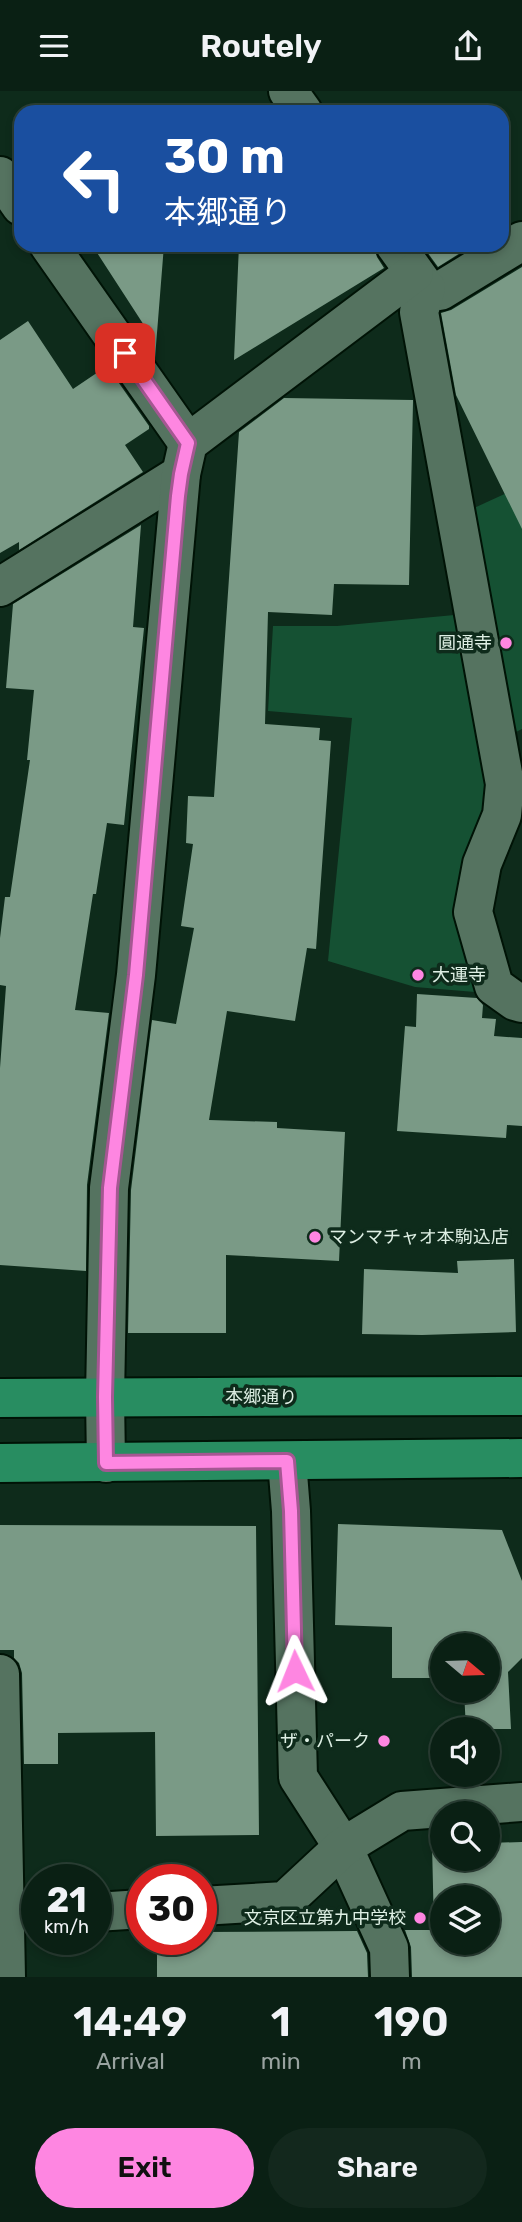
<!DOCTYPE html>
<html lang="en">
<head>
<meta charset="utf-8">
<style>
	:root { --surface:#0a2014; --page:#13281d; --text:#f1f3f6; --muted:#99a3a0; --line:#2a3e34; --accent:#fe86e1 }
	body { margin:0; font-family:Rubik,"Noto Sans JP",sans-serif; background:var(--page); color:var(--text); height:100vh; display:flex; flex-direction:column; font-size:26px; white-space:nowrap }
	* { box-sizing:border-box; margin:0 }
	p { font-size:23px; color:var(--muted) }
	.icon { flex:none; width:38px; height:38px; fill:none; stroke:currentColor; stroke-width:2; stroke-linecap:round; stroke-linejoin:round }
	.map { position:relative; height:1886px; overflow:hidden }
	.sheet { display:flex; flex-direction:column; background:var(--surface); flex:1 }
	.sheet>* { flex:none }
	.hud { position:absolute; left:14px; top:14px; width:495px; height:147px; border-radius:21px; box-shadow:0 4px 10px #0003,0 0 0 2px var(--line); background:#1a4fa0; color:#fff; overflow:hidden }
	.needle { width:46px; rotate:109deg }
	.controls { position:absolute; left:430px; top:1542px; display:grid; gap:14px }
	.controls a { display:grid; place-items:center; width:70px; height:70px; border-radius:50%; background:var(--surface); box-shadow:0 4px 10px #0003,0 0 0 2px var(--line); font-size:35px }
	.speed { position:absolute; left:21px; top:1773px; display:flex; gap:14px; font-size:35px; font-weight:700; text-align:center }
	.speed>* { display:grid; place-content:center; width:91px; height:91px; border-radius:50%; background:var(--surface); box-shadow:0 4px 10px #0003,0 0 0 2px var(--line); line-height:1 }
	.speed small { font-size:18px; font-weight:400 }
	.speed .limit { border:10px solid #d22; background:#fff; color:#111 }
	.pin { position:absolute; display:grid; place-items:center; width:60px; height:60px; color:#fff; margin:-30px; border-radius:14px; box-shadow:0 4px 10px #0006 }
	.me { position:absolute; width:77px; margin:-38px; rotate:358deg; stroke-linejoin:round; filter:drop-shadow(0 0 5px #0008) }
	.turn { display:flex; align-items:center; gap:24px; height:147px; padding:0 35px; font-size:32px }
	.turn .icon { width:91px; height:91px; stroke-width:2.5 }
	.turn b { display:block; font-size:49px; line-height:60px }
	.eta { display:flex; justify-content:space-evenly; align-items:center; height:119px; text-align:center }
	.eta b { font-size:42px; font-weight:600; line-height:49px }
	.cta { display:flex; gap:14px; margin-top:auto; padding:14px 35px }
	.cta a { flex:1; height:80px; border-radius:42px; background:var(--accent); color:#111; font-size:28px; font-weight:600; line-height:80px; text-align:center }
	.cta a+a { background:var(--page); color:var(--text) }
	header { display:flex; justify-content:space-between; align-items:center; height:91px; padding:0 35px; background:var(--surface); font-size:32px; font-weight:600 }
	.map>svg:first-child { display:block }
	.green { fill:#155133 }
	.building { fill:#7a9a86; fill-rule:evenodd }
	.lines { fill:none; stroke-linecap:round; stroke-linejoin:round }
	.minor-casing { stroke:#001306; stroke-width:42 }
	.major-casing { stroke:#001306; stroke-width:42 }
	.minor { stroke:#557360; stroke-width:38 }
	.major { stroke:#288d61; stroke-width:38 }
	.route-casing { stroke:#a55792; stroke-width:18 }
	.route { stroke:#fe86e1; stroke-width:12 }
	.poi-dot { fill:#fe86e1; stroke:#0e2b1b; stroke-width:2.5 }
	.labels { text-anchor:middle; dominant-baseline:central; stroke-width:7; stroke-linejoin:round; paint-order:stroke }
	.poi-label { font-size:18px; fill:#deefe4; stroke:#0e2b1b; text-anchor:end }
	.street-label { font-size:18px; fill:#deefe4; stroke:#0e2b1b }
</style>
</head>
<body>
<header><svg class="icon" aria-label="menu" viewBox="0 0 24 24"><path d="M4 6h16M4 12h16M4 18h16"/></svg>Routely<svg class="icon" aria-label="share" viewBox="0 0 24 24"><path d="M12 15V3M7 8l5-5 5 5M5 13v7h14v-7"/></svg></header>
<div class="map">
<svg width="522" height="1886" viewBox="0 0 522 1886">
	<rect width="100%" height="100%" fill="#0e2b1b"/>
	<g class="green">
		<polygon points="522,395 522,638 512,643 474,417"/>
		<polygon points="465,523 493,691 487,902 415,896 328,870 352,627 268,620 273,535 337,535"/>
	</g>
	<g class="building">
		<polygon points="92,154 164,154 155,267 143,250 151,245"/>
		<polygon points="239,154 374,154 377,166 384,177 234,269"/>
		<polygon points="422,154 473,154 438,176"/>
		<polygon points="522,176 522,438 456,304 441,222 451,219"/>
		<polygon points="28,230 73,298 107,275 149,335 149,338 125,354 143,381 19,459 19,451 0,462 0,249"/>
		<polygon points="284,307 413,309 413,311 409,494 334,493 332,524 268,521 265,633 320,637 319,649 331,650 316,858 307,857 295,930 227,920 209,1029 277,1031 277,1037 345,1041 339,1170 226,1164 226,1242 128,1242 131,1099 152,929 176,933 194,837 181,835 193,753 186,752 188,705 214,706 239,341"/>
		<polygon points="141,434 133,536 144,537 124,734 107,732 96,803 93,803 75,919 109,922 87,1094 86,1180 0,1174 0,977 6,895 0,894 0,847 5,806 10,806 30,669 27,669 34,599 6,597 13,513"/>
		<polygon points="417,903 477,907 483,914 482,927 496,928 494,945 522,947 522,1035 507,1034 506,1047 397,1040 405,935 416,936"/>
		<polygon points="514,1168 516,1241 422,1244 362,1243 364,1178 458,1182 457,1170"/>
		<polygon points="338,1433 502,1439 522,1490 522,1567 508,1581 511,1638 466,1638 464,1600 488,1600 488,1554 443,1554 443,1587 392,1587 392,1536 335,1534"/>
		<polygon points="0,1434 256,1435 259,1744 156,1745 155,1641 58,1642 58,1673 24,1673 22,1582 19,1572 14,1567 14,1559 0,1559"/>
		<path d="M 522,1751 L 522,1886 L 412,1886 L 411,1856 L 405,1839 L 434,1839 L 432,1753 L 443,1753 L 443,1768 L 488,1768 L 488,1752 ZM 443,1806 L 488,1806 L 488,1852 L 443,1852 Z"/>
		<polygon points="357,1840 367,1862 368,1886 157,1886 157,1848 201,1848 201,1841"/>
	</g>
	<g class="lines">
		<g class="minor-casing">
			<g id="minor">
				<polyline points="288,0 303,21"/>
				<polyline points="0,85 21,115"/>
				<polyline points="49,154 188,352"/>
				<polyline points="395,154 426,197 440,200 522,150"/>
				<polyline points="426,197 419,221 505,693 502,724 482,773 473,821 494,895 515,910 522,912"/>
				<polyline points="0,496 181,383"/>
				<polyline points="287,1370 291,1420 298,1686 343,1756 389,1857 390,1886"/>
				<polyline points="106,1372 105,1306 109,1097 136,884 181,383 188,352 414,182"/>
				<polyline points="0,1583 6,1886"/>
				<polyline points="201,1815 285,1810 343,1756 402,1720 522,1711"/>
				<polyline points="96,1821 142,1818"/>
			</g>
		</g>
		<g class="major-casing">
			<g id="major">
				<path d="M 0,1307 C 174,1305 348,1306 522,1305"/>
				<polyline points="0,1372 522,1367"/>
			</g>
		</g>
		<use href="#minor" class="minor"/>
		<use href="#major" class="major"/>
	</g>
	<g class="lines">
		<g class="route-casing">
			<polyline id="route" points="125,262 188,352 181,383 178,405 136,884 110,1097 105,1306 106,1372 287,1370 291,1420 295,1580"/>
		</g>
		<use href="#route" class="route"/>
	</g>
	<g class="poi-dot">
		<circle cx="506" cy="552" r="7"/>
		<circle cx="418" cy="884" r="7"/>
		<circle cx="315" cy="1146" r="7"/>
		<circle cx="384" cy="1650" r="7"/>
		<circle cx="420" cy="1827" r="7"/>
	</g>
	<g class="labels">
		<g class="poi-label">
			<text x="492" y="552">圓通寺</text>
			<text x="432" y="884" text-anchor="start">大運寺</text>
			<text x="329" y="1146" text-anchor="start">マンマチャオ本駒込店</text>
			<text x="370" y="1650">ザ・パーク</text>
			<text x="406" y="1827">文京区立第九中学校</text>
		</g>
		<g class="street-label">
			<text transform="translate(261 1306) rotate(1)">本郷通り</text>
		</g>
	</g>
</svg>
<div class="controls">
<a><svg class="needle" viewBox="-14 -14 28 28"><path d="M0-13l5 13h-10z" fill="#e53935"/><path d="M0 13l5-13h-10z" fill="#99a3a0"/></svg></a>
<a><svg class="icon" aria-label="sound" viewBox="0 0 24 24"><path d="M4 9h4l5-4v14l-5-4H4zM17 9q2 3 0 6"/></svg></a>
<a><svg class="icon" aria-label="search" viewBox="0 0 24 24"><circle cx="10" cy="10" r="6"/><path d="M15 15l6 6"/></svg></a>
<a><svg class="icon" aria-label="layers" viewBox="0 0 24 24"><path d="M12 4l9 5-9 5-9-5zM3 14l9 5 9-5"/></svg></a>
</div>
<div class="speed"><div>21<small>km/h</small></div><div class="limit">30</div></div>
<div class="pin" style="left:125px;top:262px;background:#d93025"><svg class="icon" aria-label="arrive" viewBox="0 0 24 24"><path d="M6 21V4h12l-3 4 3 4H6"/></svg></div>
<svg class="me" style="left:295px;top:1580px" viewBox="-20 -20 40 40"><path d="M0-17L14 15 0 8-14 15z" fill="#fe86e1" stroke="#fff" stroke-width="4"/></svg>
<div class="hud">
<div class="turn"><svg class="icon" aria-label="left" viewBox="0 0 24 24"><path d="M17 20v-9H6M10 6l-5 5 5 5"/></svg><div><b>30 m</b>本郷通り</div></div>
</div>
</div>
<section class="sheet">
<div class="eta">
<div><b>14:49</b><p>Arrival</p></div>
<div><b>1</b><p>min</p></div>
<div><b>190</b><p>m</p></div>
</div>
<div class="cta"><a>Exit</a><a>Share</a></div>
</section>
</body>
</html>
